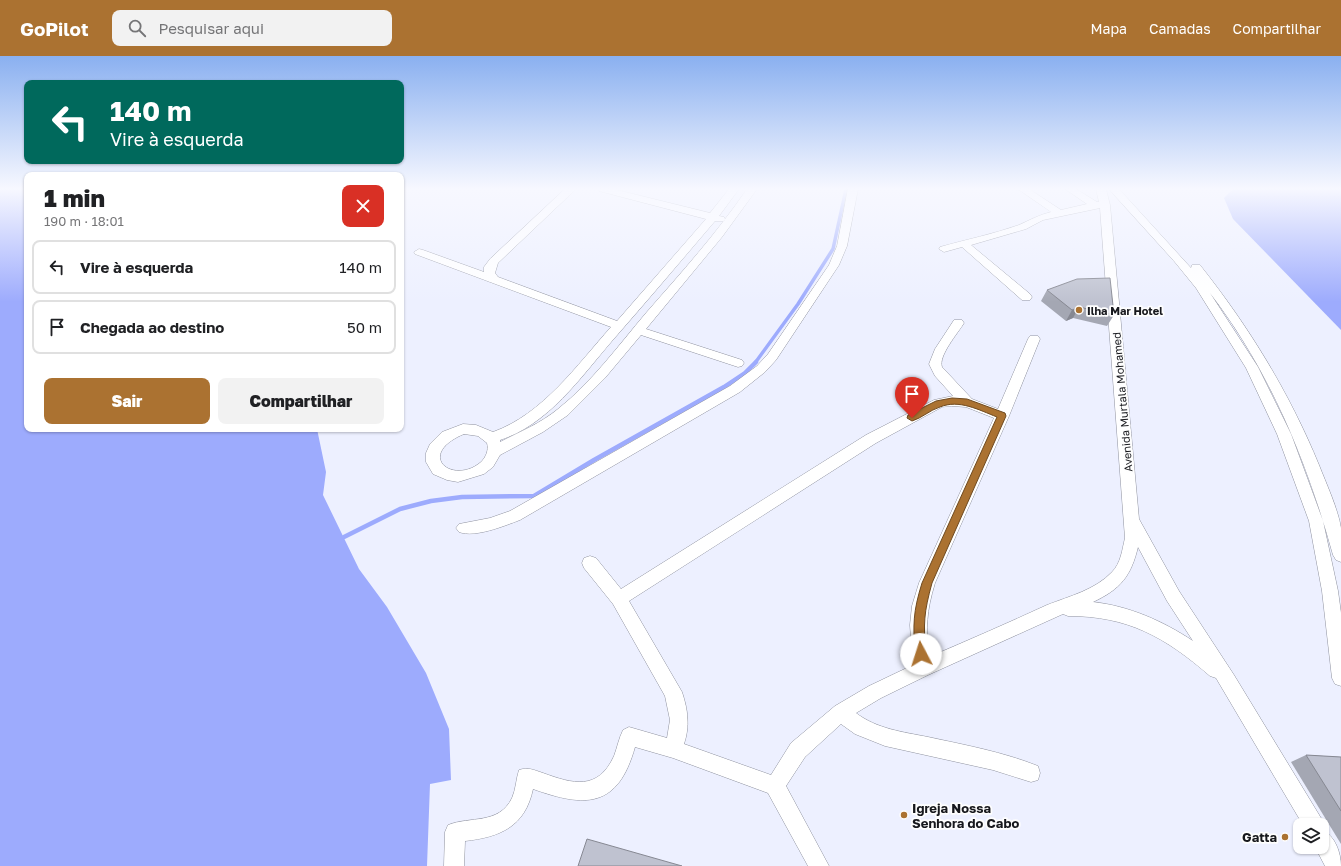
<!DOCTYPE html>
<html lang="pt">
<head>
<meta charset="utf-8">
<style>
	:root { --surface:#fff; --page:#f2f2f2; --text:#202124; --muted:#757577; --line:#e0e0e0; --accent:#ab7231 }
	body { margin:0; font-family:"Golos Text",sans-serif; background:var(--page); color:var(--text); height:100vh; display:flex; flex-direction:column; font-size:15px; white-space:nowrap }
	* { box-sizing:border-box; margin:0 }
	p { font-size:13px; color:var(--muted) }
	.icon { flex:none; width:22px; height:22px; fill:none; stroke:currentColor; stroke-width:2; stroke-linecap:round; stroke-linejoin:round }
	.map { position:relative; flex:1; overflow:hidden }
	.panel { position:absolute; left:24px; top:116px; width:380px; height:260px; display:flex; flex-direction:column; background:var(--surface); border-radius:8px; box-shadow:0 1px 3px #0004 }
	.panel>* { flex:none }
	.guide { position:absolute; left:24px; top:24px; width:380px; height:84px; border-radius:8px; box-shadow:0 1px 3px #0004; background:#00695c; color:#fff; overflow:hidden }
	.buttons { position:absolute; left:1293px; top:762px; display:grid; gap:8px }
	.buttons a { display:grid; place-items:center; width:36px; height:36px; border-radius:8px; background:var(--surface); box-shadow:0 1px 3px #0004; font-size:20px }
	.pin { position:absolute; display:grid; place-items:center; width:34px; height:34px; color:#fff; margin:-41px -17px; border-radius:50% 50% 50% 0; rotate:-45deg; box-shadow:0 0 4px #0007 }
	.pin .icon { rotate:45deg }
	.me { position:absolute; width:44px; margin:-22px; rotate:355deg; stroke-linejoin:round; filter:drop-shadow(0 0 3px #0008) }
	.turn { display:flex; align-items:center; gap:14px; height:84px; padding:0 20px; font-size:18px }
	.turn .icon { width:52px; height:52px; stroke-width:2.5 }
	.turn b { display:block; font-size:28px; line-height:34px }
	.round { display:grid; place-items:center; flex:none; width:42px; height:42px; border-radius:8px; background:var(--page) }
	.head { display:flex; align-items:center; justify-content:space-between; height:68px; padding:0 20px }
	h1 { font-size:24px; font-weight:800; line-height:30px }
	.button { display:flex; gap:8px; margin-top:auto; padding:8px 20px }
	.button a { flex:1; height:46px; border-radius:8px; background:var(--accent); color:#fff; font-size:16px; font-weight:800; line-height:46px; text-align:center }
	.button a+a { background:var(--page); color:var(--text) }
	ul { padding:0; list-style:none }
	li { display:flex; align-items:center; gap:12px; height:54px; margin:0 8px 6px; padding:0 12px; border:2px solid var(--line); border-radius:8px }
	li div { flex:1 }
	li b { display:block; font-size:15px }
	li em { font-style:normal }
	header { display:flex; align-items:center; gap:24px; box-sizing:border-box; height:56px; padding:0 20px; background:var(--accent); color:#fff }
	header strong { font-size:19px }
	nav { display:flex; gap:22px; margin-inline-start:auto; font-size:14px }
	.search { width:280px; height:36px; background:var(--page); display:flex; align-items:center; gap:10px; box-sizing:border-box; padding:0 14px; border-radius:8px; color:var(--muted); font-size:15px }
	.map>svg:first-child { display:block }
	.water { fill:#9dabfd }
	.lines { fill:none; stroke-linecap:round; stroke-linejoin:round }
	.stream-far1 { stroke:#9dabfd; stroke-width:3.5 }
	.stream { stroke:#9dabfd; stroke-width:4.5 }
	.minor-casing { stroke:#8f929f; stroke-width:1 }
	.minor { fill:#fff; fill-rule:evenodd }
	.wall { fill:#a4a7b3 }
	.shaded-wall { fill:#868892 }
	.building { fill:#bfc2d0; stroke:#868892 }
	.route { fill:#ab7231; stroke:#6f4a20 }
	.poi-dot { fill:#ab7231; stroke:#fefefe; stroke-width:1.5 }
	.labels { text-anchor:middle; dominant-baseline:central; stroke-width:3.5; stroke-linejoin:round; paint-order:stroke }
	.poi-label { font-size:11px; font-weight:bold; fill:#17181d; stroke:#fefefe; text-anchor:start }
	.street-label { font-size:11px; fill:#17181d; stroke:#fefefe }
	.near-poi-label { font-size:13px; font-weight:bold; fill:#17181d; stroke:#fefefe; text-anchor:start }
</style>
</head>
<body>
<header>
<strong>GoPilot</strong>
<div class="search"><svg class="icon" aria-label="search" viewBox="0 0 24 24"><circle cx="10" cy="10" r="6"/><path d="M15 15l6 6"/></svg>Pesquisar aqui</div>
<nav><a>Mapa</a><a>Camadas</a><a>Compartilhar</a></nav>
</header>
<div class="map">
<svg width="1341" height="810" viewBox="0 0 1341 810">
	<rect width="100%" height="100%" fill="#edf0ff"/>
	<g class="water">
		<polygon points="0,133 27,133 27,373 317,373 326,416 323,439 359,513 387,551 426,617 449,673 451,724 430,728 427,810 0,810"/>
		<polygon points="1233,133 1341,133 1341,274 1233,163 1224,142"/>
	</g>
	<g class="lines">
		<polyline class="stream-far1" points="755,307 798,248 833,193 846,133"/>
		<polyline class="stream" points="344,481 400,453 431,445 462,441 534,440 594,404 724,331 745,317 756,306"/>
		<g class="minor-casing">
			<g id="minor">
				<path d="M 565,133 L 576,133 L 498,207 L 495,217 L 498,221 L 617,265 L 706,163 L 599,135 L 597,133 L 613,133 L 710,157 L 729,133 L 739,133 L 719,160 L 724,161 L 725,163 L 724,165 L 715,165 C 681,205 647,245 612,285 C 580,322 549,368 500,384 L 500,386 C 520,376 541,367 558,353 C 592,326 618,290 646,257 C 681,217 717,177 747,133 L 757,133 L 722,181 L 646,273 L 742,304 L 744,307 L 742,310 L 738,311 L 641,279 L 605,322 L 568,359 L 543,376 L 500,399 L 493,411 L 484,418 L 458,426 L 447,424 L 433,418 L 426,406 L 426,397 L 430,388 L 442,376 L 463,368 L 476,369 L 493,376 C 543,358 577,309 611,271 L 415,198 L 414,196 L 419,193 L 423,194 L 484,216 L 484,211 L 490,203 ZM 464,378 L 478,380 L 487,387 C 489,394 486,401 481,406 C 453,430 414,399 464,378 Z"/>
				<path d="M 848,133 L 858,133 L 847,190 L 839,209 L 776,304 L 765,316 L 740,336 L 520,464 C 504,470 475,482 459,476 L 456,472 L 459,468 L 490,462 L 510,455 L 730,330 L 757,310 L 768,298 L 829,209 L 837,190 Z"/>
				<path d="M 1018,133 L 1029,133 L 1061,154 L 1087,148 L 1065,133 L 1076,133 L 1097,146 L 1099,146 L 1096,133 L 1106,133 L 1110,149 L 1139,463 L 1179,535 L 1234,619 L 1321,762 L 1324,769 L 1322,773 L 1322,769 L 1303,769 L 1216,622 L 1210,620 C 1165,581 1128,560 1068,560 L 1063,558 L 928,619 L 881,642 L 856,657 C 877,673 903,676 928,681 C 965,689 1003,696 1038,710 L 1040,717 L 1038,724 L 1031,726 L 993,714 L 885,690 L 855,678 L 841,668 L 805,701 L 786,730 L 829,810 L 808,810 L 768,737 L 673,702 L 635,691 C 618,752 586,752 533,733 C 525,771 500,781 465,785 L 464,810 L 444,810 L 445,776 L 448,769 C 470,760 499,769 512,742 C 516,733 516,723 519,714 C 528,711 534,714 543,717 C 573,728 598,735 614,700 C 617,692 619,682 623,674 L 629,671 L 667,682 L 670,664 L 665,640 L 613,548 L 584,512 L 582,507 L 584,502 L 590,500 L 596,502 L 621,533 L 866,379 L 934,344 L 953,340 L 935,320 L 929,308 L 935,293 L 954,264 L 962,264 L 964,267 C 958,277 938,300 942,311 L 972,343 L 998,353 L 1028,283 L 1030,280 L 1038,280 L 1040,283 L 1009,360 L 935,527 C 926,557 926,570 929,601 C 969,584 1008,567 1047,549 C 1070,540 1095,534 1112,516 C 1121,507 1122,494 1125,482 L 1100,152 L 1043,164 L 1026,173 L 971,189 L 1030,238 L 1032,241 L 1030,244 L 1022,244 L 962,191 L 944,196 L 939,193 L 940,191 C 965,184 994,178 1019,169 C 1030,164 1039,159 1051,156 ZM 952,350 L 966,351 L 994,362 L 919,527 L 912,550 L 910,569 L 913,609 L 869,630 L 835,650 L 791,687 L 771,719 L 684,688 C 690,670 688,654 682,636 L 629,545 L 876,387 L 942,351 ZM 1138,491 L 1167,545 L 1193,585 C 1163,565 1129,550 1093,546 C 1121,533 1131,520 1138,491 Z"/>
				<path d="M 1109,133 L 1119,133 L 1191,212 L 1192,209 L 1200,209 C 1249,271 1289,336 1319,409 C 1326,427 1338,453 1341,472 C 1341,483 1341,495 1341,506 L 1336,504 L 1333,499 C 1307,405 1270,315 1210,237 L 1258,311 L 1291,378 L 1323,465 L 1338,535 L 1341,557 L 1341,630 L 1335,628 L 1332,622 L 1322,535 L 1309,465 L 1277,378 L 1246,312 L 1196,232 L 1174,205 Z"/>
				<path d="M 1322,774 C 1335,779 1341,797 1341,810 L 1325,810 L 1315,791 L 1322,791 Z"/>
			</g>
		</g>
		<use href="#minor" class="minor"/>
	</g>
	<g class="wall">
		<polygon points="1047,234 1114,259 1107,270 1073,262 1066,265 1041,245"/>
		<polygon points="1306,699 1341,701 1341,788 1291,706"/>
	</g>
	<polygon class="shaded-wall" points="1079,251 1073,262 1066,265 1072,254"/>
	<g class="building">
		<polygon points="1110,222 1114,259 1079,251 1072,254 1047,234 1077,223"/>
		<polygon points="1306,699 1341,701 1341,755"/>
		<polygon points="587,783 682,810 578,810"/>
	</g>
	<linearGradient id="sky" x2="0" y2="1"><stop stop-color="#8ab0f0"/><stop offset="0.54" stop-color="#f7f8ff"/><stop offset="1" stop-color="#f7f8ff" stop-opacity="0"/></linearGradient>
	<rect width="1341" height="246" fill="url(#sky)"/>
	<path class="route" d="M 952,342 L 967,343 L 1005,357 L 1006,360 L 932,527 C 924,556 923,568 926,598 L 925,602 L 921,604 L 917,602 L 915,598 C 913,568 913,556 922,527 L 997,361 C 979,354 959,343 940,351 C 930,354 922,362 912,365 L 907,362 L 908,359 L 936,345 Z"/>
	<g class="poi-dot">
		<circle cx="1079" cy="254" r="4"/>
		<circle cx="904" cy="759" r="4"/>
		<circle cx="1285" cy="781" r="4"/>
	</g>
	<g class="labels">
		<g class="poi-label">
			<text x="1087" y="254">Ilha Mar Hotel</text>
		</g>
		<g class="street-label">
			<text transform="translate(1122 346) rotate(-95)">Avenida Murtala Mohamed</text>
		</g>
		<g class="near-poi-label">
			<text x="912" y="752">Igreja Nossa<tspan x="912" dy="15">Senhora do Cabo</tspan></text>
			<text x="1277" y="781" text-anchor="end">Gatta</text>
		</g>
	</g>
</svg>
<div class="buttons">
<a><svg class="icon" aria-label="layers" viewBox="0 0 24 24"><path d="M12 4l9 5-9 5-9-5zM3 14l9 5 9-5"/></svg></a>
</div>
<div class="pin" style="left:912px;top:362px;background:#d93025"><svg class="icon" aria-label="arrive" viewBox="0 0 24 24"><path d="M6 21V4h12l-3 4 3 4H6"/></svg></div>
<svg class="me" style="left:921px;top:598px" viewBox="-20 -20 40 40"><circle r="19" fill="#fff"/><path d="M0-13L10 11 0 6-10 11z" fill="#ab7231"/></svg>
<div class="guide">
<div class="turn"><svg class="icon" aria-label="left" viewBox="0 0 24 24"><path d="M17 20v-9H6M10 6l-5 5 5 5"/></svg><div><b>140 m</b>Vire à esquerda</div></div>
</div>
<section class="panel">
<div class="head"><div><h1>1 min</h1><p>190 m · 18:01</p></div><a class="round" style="background:#d93025;color:#fff"><svg class="icon" aria-label="close" viewBox="0 0 24 24"><path d="M6 6l12 12M18 6L6 18"/></svg></a></div>
<ul>
<li><svg class="icon" aria-label="left" viewBox="0 0 24 24"><path d="M17 20v-9H6M10 6l-5 5 5 5"/></svg><div><b>Vire à esquerda</b></div><em>140 m</em></li>
<li><svg class="icon" aria-label="arrive" viewBox="0 0 24 24"><path d="M6 21V4h12l-3 4 3 4H6"/></svg><div><b>Chegada ao destino</b></div><em>50 m</em></li>
</ul>
<div class="button"><a>Sair</a><a>Compartilhar</a></div>
</section>
</div>
</body>
</html>
